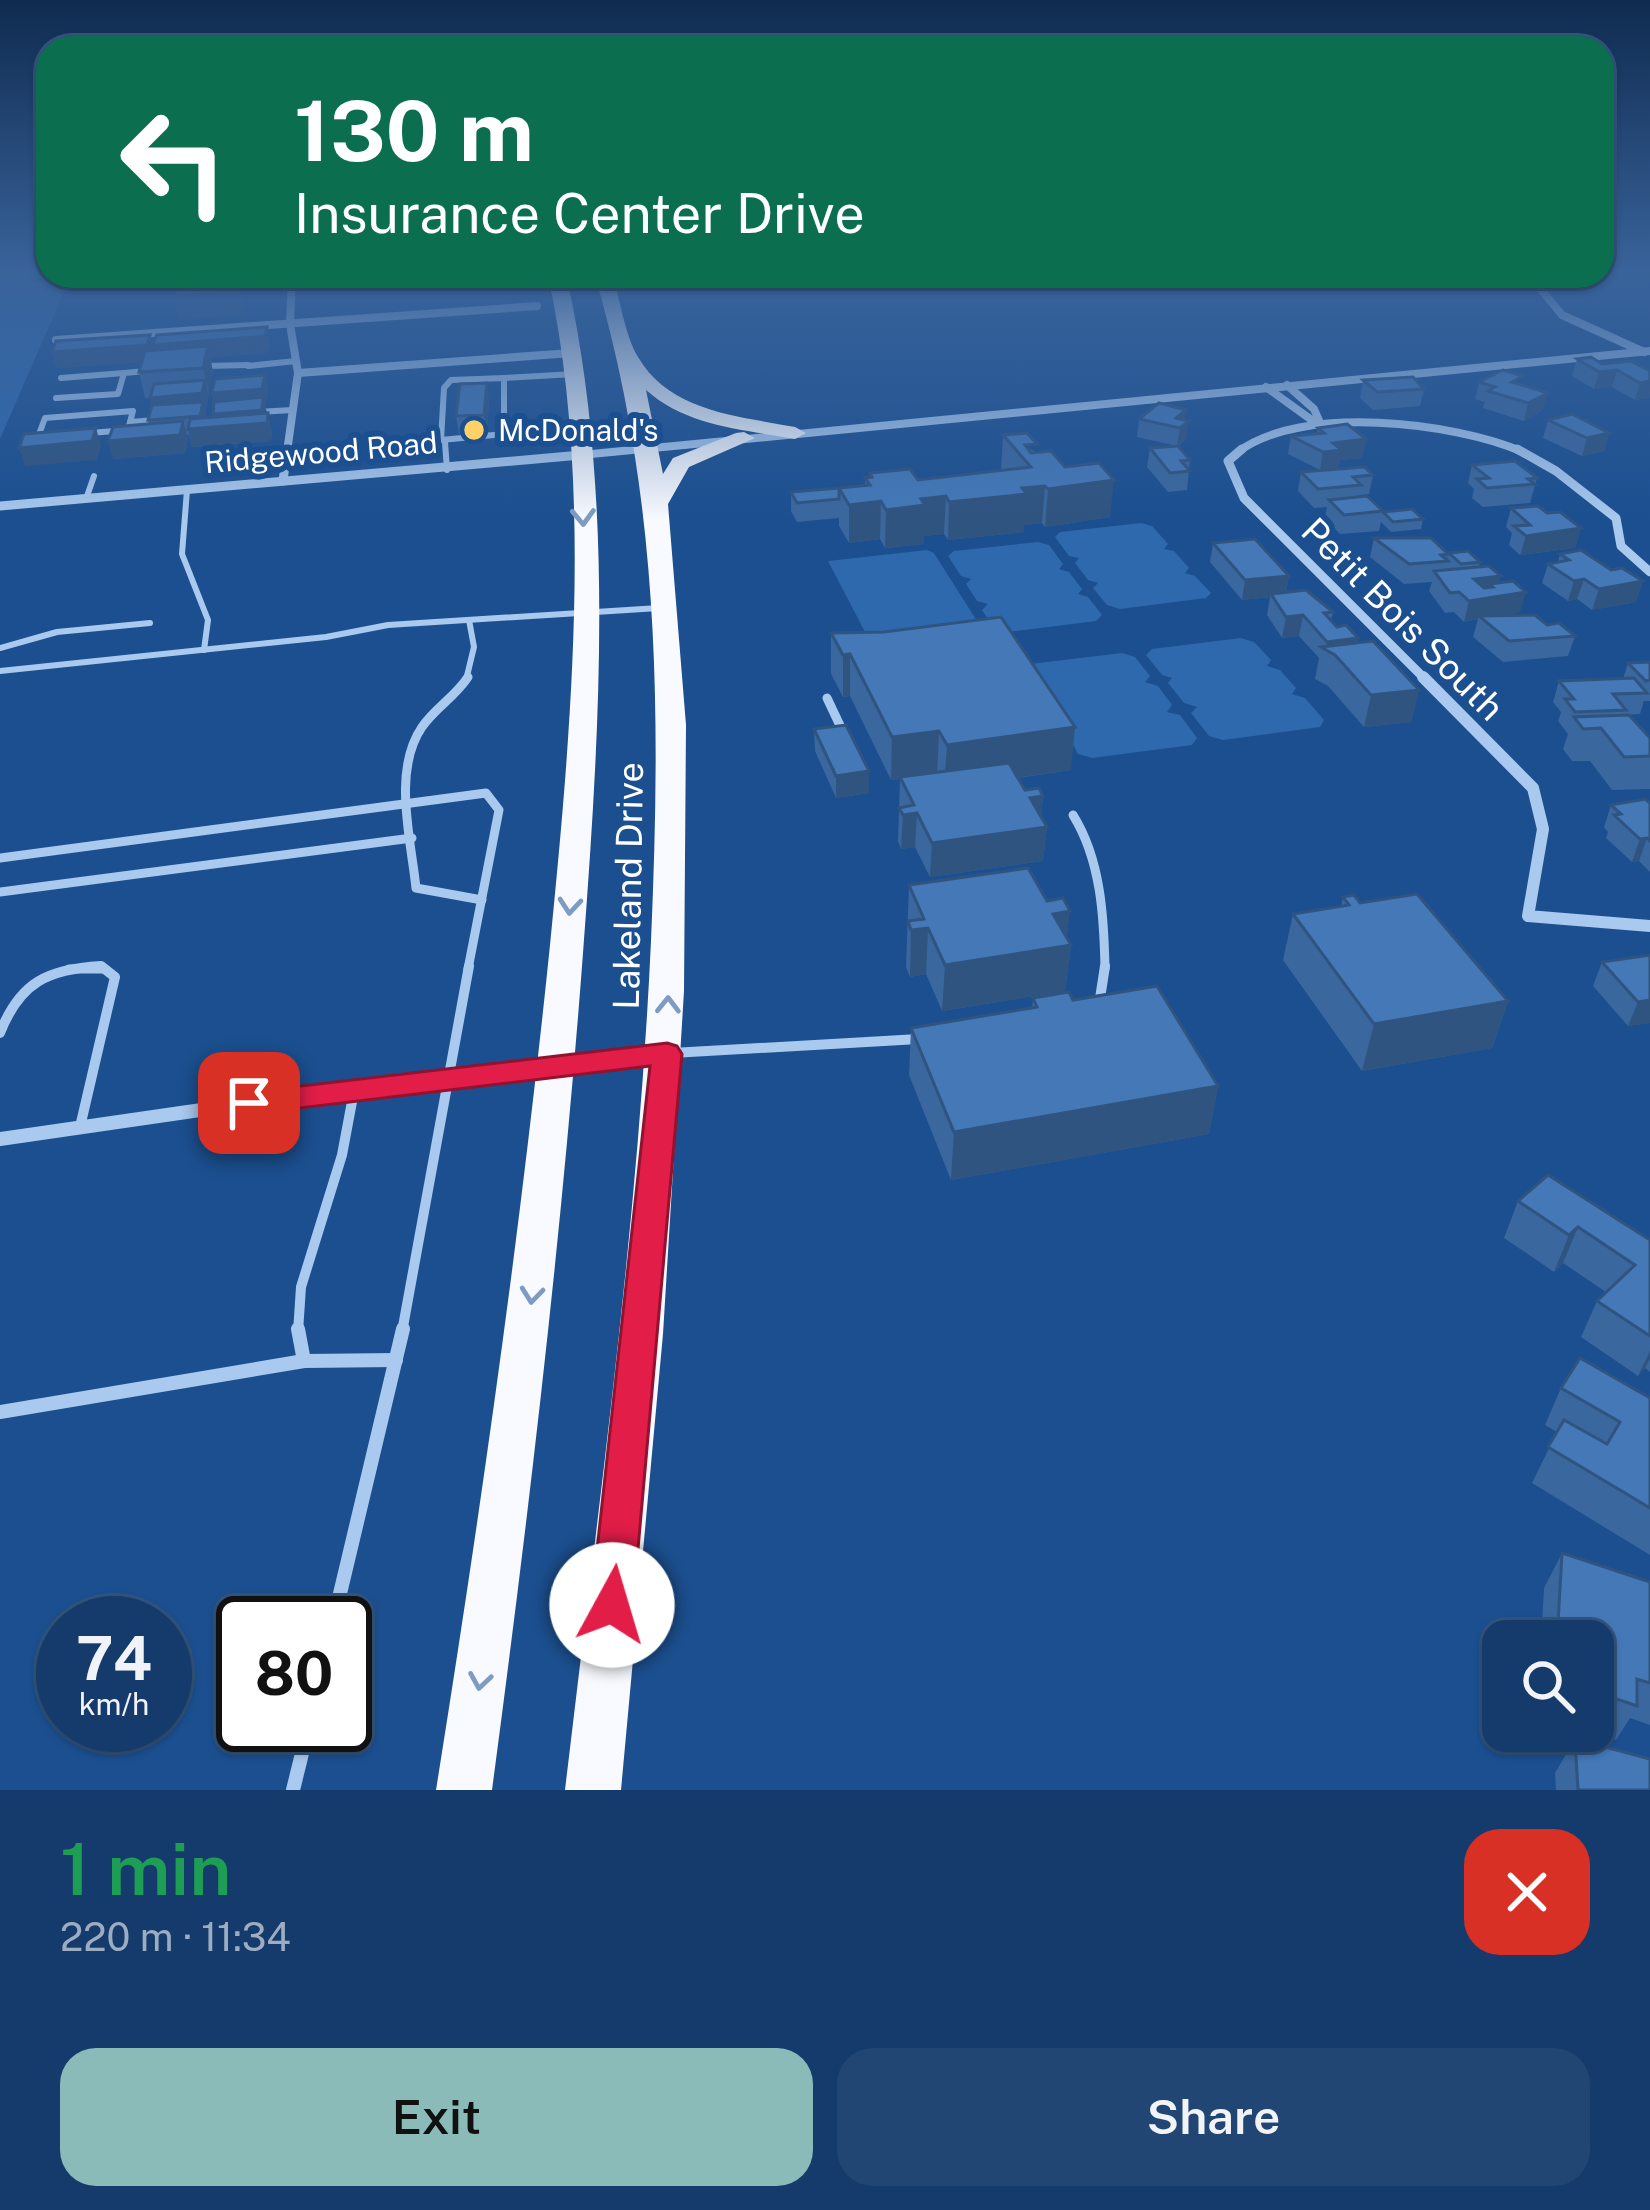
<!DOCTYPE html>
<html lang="en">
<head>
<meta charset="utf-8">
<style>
	:root { --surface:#143b6b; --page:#214673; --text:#f1f3f6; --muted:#9dadc1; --line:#33557e; --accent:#8bbbb9 }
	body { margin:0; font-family:"Public Sans",sans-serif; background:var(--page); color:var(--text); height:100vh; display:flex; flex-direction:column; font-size:45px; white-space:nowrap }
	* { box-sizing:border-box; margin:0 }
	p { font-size:39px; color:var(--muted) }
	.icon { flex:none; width:66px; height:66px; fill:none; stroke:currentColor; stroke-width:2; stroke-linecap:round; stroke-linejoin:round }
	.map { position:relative; height:1790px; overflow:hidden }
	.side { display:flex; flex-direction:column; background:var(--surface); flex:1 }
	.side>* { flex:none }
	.top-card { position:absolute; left:36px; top:36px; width:1578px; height:252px; border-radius:36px; box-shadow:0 3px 9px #0004,0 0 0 3px var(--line); background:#0b6e4f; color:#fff; overflow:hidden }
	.tools { position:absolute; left:1482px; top:1620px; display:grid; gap:24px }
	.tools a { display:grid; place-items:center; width:132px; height:132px; border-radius:24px; background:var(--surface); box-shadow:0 3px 9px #0004,0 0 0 3px var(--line); font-size:60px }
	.speed { position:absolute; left:36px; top:1596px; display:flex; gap:24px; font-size:60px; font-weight:700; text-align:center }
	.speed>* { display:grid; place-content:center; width:156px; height:156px; border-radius:50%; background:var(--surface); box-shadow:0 3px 9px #0004,0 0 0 3px var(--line); line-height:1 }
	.speed small { font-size:30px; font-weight:400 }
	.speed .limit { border:6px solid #111; border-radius:18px; background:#fff; color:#111 }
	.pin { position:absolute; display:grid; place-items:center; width:102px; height:102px; color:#fff; margin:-51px; border-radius:24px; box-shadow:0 6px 18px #0006 }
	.me { position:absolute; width:132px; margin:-66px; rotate:6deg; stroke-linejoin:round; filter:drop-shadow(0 0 9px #0008) }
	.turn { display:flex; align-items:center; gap:42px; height:252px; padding:0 60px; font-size:54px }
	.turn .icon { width:156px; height:156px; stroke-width:2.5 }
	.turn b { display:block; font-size:84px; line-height:102px }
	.round { display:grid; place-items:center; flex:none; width:126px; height:126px; border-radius:36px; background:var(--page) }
	.headline { display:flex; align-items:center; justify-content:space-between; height:204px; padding:0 60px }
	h1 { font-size:72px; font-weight:600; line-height:90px; color:#1e9e55 }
	.action { display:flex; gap:24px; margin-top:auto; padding:24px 60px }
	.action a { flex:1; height:138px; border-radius:36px; background:var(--accent); color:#111; font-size:48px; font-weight:600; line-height:138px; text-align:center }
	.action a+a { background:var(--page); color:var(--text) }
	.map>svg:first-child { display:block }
	.green { fill:#2e69ad }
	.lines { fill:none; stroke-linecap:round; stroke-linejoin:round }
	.service-far3 { stroke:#a9c9ee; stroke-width:6 }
	.service-far2 { stroke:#a9c9ee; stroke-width:9 }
	.service-far1 { stroke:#a9c9ee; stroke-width:10 }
	.service { stroke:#a9c9ee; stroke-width:14 }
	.minor-far3 { stroke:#a9c9ee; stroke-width:8 }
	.minor-far2 { stroke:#a9c9ee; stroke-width:9 }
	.minor-far1 { stroke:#a9c9ee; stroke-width:12 }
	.minor { stroke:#a9c9ee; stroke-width:14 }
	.tertiary { fill:#a9c9ee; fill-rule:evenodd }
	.trunk { fill:#f8faff; fill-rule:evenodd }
	.wall { fill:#3a679d }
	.shaded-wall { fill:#305480 }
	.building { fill:#4478b7; stroke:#305480; stroke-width:3 }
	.oneway { stroke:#7e9cc1 }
	.route { fill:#e11d48; stroke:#92132f; stroke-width:3 }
	.poi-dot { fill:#ffd166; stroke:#1b4f8f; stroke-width:4.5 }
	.labels { text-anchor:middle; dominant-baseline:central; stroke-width:12; stroke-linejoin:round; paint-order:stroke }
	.far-poi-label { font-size:30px; fill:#fff; stroke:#1b4f8f; text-anchor:start }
	.far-street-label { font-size:30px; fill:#fff; stroke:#1b4f8f }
	.street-label { font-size:36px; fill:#fff; stroke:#1b4f8f }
</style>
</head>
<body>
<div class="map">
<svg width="1650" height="1790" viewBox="0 0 1650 1790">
	<rect width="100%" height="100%" fill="#1b4f8f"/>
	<g class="green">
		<polygon points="0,270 31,270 27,283 70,278 0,439"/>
		<polygon points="1141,523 1152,526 1168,544 1164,549 1174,551 1189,568 1185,573 1195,576 1211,593 1206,598 1120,609 1107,605 1093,588 1098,583 1088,580 1075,563 1079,558 1069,556 1055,537 1060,532"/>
		<polygon points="1038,542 1049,545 1063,564 1059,569 1069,572 1082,589 1078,594 1088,597 1102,615 1096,621 1007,632 994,628 982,610 988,604 977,601 966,584 971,579 961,576 948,556 954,551"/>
		<polygon points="927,550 934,553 989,640 876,653 828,561"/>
		<polygon points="1241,638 1254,642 1271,660 1267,666 1280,670 1296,688 1292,694 1305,698 1324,720 1320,727 1223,740 1209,736 1191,713 1197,707 1184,703 1168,683 1172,678 1162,675 1146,655 1152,649"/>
		<polygon points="1122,653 1135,657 1150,676 1145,682 1158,686 1172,705 1167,712 1180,715 1197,738 1192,745 1092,758 1078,754 1030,664"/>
	</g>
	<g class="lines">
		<g class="service-far3">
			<polyline points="205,366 248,365"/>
			<polyline points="248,366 296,361"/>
			<polyline points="61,378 124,373"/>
			<polyline points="504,378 574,374"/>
			<polygon points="504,378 504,434 441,440 444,388 451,380"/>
			<polyline points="56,398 118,394 124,373 146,371"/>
			<polyline points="257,412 293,410"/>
			<polyline points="89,433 128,430 130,422 156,420"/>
			<polyline points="43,437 38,437 45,418 133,411 130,422"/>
			<polyline points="445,442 447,470"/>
			<polyline points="187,490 182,554 208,620 204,650"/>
			<polyline points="86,499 94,476"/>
			<polyline points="0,648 57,632 150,623"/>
			<polyline points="0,671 326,637 388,625 659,608"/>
			<polyline points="466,680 474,647 469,620"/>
		</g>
		<g class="service-far2">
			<path d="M 468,677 C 455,697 435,708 422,727 C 392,771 411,839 416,888 L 482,900"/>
			<polyline points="827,698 844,734"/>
			<path d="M 1073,815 C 1101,860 1104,917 1105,969"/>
			<polyline points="0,858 486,793 499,810 468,969"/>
			<polyline points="0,892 412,838"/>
			<polyline points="69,969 104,969"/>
		</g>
		<g class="service-far1">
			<polyline points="1099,1005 1105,966"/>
			<path d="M 0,1033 C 20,982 48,969 101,966 L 115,977 L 80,1127"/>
			<polyline points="672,1053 919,1039"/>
			<polyline points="298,1332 301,1287 342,1155 354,1091"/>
			<polyline points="402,1332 469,966"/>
		</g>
		<g class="service">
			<polyline points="298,1329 304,1361 396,1360"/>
			<polyline points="0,1412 304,1361"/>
			<polyline points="333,1623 403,1329"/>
			<polyline points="293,1790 309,1725"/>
		</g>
		<g class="minor-far3">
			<polyline points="1530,276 1562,315 1644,352"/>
			<polyline points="56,340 537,306"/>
			<polyline points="298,373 571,353"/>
			<polyline points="1287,385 1314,409 1321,425"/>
			<polyline points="1266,387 1320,426"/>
			<polyline points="287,452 298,373 290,324 292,276"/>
			<path d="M 1238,452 C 1301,404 1454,422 1523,452"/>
		</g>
		<g class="minor-far2">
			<polyline points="1242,449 1228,461 1244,498 1426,680"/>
			<polyline points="1517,449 1556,471 1616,518 1621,546 1650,572"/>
			<polyline points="283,481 287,449"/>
			<polyline points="0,506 581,455"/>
		</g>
		<polyline class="minor-far1" points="1423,677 1533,788 1543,829 1528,916 1650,926"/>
		<polyline class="minor" points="0,1139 291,1097 660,1055"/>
		<polygon class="tertiary" points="1650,347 1650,355 581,459 574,455 581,451"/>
		<g class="trunk">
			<path d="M 548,276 L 566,276 L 572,302 C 614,514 599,739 583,953 C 562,1233 529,1512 492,1790 L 436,1790 C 481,1509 521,1228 550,945 C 571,733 594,485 548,276 Z"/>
			<path d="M 595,276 L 613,276 C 620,300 625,335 638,357 C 670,412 738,416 795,427 L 806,433 L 795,439 C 742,429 688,427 646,390 L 663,474 L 673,458 L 736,433 L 744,432 L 755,438 L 689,467 L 668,504 L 686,725 L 684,991 L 663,1334 L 621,1790 L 565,1790 C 598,1508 638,1225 651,941 C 661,712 660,498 595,276 Z"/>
		</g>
	</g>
	<g class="wall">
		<polygon points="150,335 152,345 270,343 268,353 210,357 213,372 205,411 207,418 213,417 214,402 212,393 265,375 268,392 265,406 272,431 271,441 192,447 189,435 187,435 188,439 185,453 113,459 149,424 148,420 152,406 150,398 145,398 139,372 142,362 57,368 52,352"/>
		<polygon points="1577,359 1650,371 1650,398 1635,400 1612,387 1594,389 1572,376"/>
		<polygon points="1363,380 1424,389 1420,406 1373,410 1360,398"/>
		<polygon points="1479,382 1521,385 1543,410 1524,421 1483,408 1485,402 1475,399"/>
		<polygon points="489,400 487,433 459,434 456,416"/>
		<polygon points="1139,419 1185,421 1186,439 1178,446 1190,460 1187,490 1168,492 1147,467 1150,448 1177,446 1137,437"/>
		<polygon points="1548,420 1609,433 1604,451 1582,456 1543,438"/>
		<polygon points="1318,428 1366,439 1362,458 1340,460 1338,468 1320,470 1288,454 1291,436 1317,433"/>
		<polygon points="1003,435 1036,452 1110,517 1045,527 1042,523 1024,525 1024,532 948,540 944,534 924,536 924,544 885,548 880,539 849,543 839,526 839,518 797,522 791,511 791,492 865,485 865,478 870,477 870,473 918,480 1001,470"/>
		<polygon points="1472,465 1537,478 1530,503 1483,507 1472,498 1474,489 1468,483"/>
		<polygon points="1301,472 1373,475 1369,494 1359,495 1359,497 1383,511 1423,519 1421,529 1391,532 1381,522 1379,531 1340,534 1325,519 1327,507 1314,508 1298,491"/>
		<polygon points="1511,508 1547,513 1581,528 1575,548 1520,555 1509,545 1512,533 1506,527"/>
		<polygon points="1374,538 1448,554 1447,560 1449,553 1480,562 1479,567 1499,583 1520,612 1500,616 1547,625 1575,636 1568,656 1503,662 1473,637 1478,619 1464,622 1454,612 1445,613 1429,591 1432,582 1404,584 1370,557"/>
		<polygon points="1213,543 1289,576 1286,593 1333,612 1331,620 1337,627 1358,638 1357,643 1419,690 1411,722 1364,727 1328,686 1315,679 1319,658 1299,636 1282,638 1267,615 1270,597 1242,600 1210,562"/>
		<polygon points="1560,554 1611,570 1636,602 1592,610 1577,599 1568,601 1542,583 1548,564 1558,562"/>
		<polygon points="831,633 1071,770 1018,778 1025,790 1043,796 1041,817 1047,827 1043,861 930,877 915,847 901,849 898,841 900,779 891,780 850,696 843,697 831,674"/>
		<polygon points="1650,662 1650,701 1644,701 1640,714 1624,715 1650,738 1650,789 1612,790 1590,761 1572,761 1563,749 1568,734 1558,721 1561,712 1553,702 1559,681 1623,679 1628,663"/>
		<polygon points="814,729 869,793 836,798 815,751"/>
		<polygon points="1650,803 1650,872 1639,861 1632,862 1606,838 1608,832 1604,827 1611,805"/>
		<polygon points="909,885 1067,938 1071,945 1065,991 942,1011 926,974 910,977 906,967"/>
		<polygon points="1343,897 1360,903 1508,1001 1492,1048 1362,1071 1283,960 1293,914 1341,907"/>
		<polygon points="1650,955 1650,1023 1628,1026 1593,986 1602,962"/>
		<polygon points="1033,998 1218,1086 1209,1134 951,1180 909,1075 911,1028 1032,1008"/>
		<polygon points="1518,1201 1650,1240 1650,1372 1645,1368 1638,1376 1581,1337 1597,1301 1606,1292 1563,1263 1554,1272 1504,1238"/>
		<polygon points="1561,1388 1650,1398 1650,1555 1532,1483 1557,1432 1545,1425"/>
		<polygon points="1562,1553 1650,1582 1650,1725 1630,1718 1616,1740 1590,1731 1593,1731 1593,1641 1541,1641 1544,1588"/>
		<polygon points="1575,1739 1650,1790 1556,1790 1555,1773"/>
	</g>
	<g class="shaded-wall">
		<polygon points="239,276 244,296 242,315 179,320 174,296"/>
		<polygon points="267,327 270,343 268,353 210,357 213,372 209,393 203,368 156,362 152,345"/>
		<polygon points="150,335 154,352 151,362 57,368 52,352"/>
		<polygon points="1617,370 1612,387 1594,389 1599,372"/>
		<polygon points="265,375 268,392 265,406 272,431 271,441 192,447 188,429 202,428 200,416 155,416 150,398 205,380 209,397 205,411 207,420 215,427 213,414 216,411 212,393"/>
		<polygon points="1650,381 1650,398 1635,400 1640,383"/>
		<polygon points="487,383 489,400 487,433 484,415"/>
		<polygon points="1548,393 1543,410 1524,421 1528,403"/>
		<polygon points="1186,410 1184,425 1189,421 1186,439 1177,446 1180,428 1176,418"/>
		<polygon points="183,421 188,439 185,453 113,459 108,441"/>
		<polygon points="96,428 101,446 97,460 25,466 19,448"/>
		<polygon points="1609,433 1604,451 1582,456 1587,438"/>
		<polygon points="1366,439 1362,458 1340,460 1338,468 1320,470 1323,452 1333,443"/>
		<polygon points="1114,480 1110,517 1045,527 1048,489"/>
		<polygon points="1045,486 1042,523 1024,525 1024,532 948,540 949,502"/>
		<polygon points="946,496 944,534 924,536 924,544 885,548 886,510 921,499"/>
		<polygon points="881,501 880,539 849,543 849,505"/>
		<polygon points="1581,528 1575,548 1520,555 1526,536"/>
		<polygon points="1289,576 1285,596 1271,594 1270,597 1242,600 1245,580"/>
		<polygon points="1501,576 1495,596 1493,587 1490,584 1486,597 1474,579"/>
		<polygon points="1584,579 1577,599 1568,601 1574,581"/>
		<polygon points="1643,581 1636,602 1592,610 1599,589"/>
		<polygon points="1526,592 1520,612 1482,619 1479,616 1478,619 1464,622 1469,601"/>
		<polygon points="1303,615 1299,636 1282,638 1286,617"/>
		<polygon points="1358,638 1354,659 1335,655 1326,650 1327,642"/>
		<polygon points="850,654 850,696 843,697 843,655"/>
		<polygon points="1419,690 1411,722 1364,727 1371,695"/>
		<polygon points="1075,727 1071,770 944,788 947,745"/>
		<polygon points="939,731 937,774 891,780 892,737"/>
		<polygon points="869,771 869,793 836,798 836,776"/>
		<polygon points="1043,796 1040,828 1047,827 1043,861 930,877 932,843 1030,798"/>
		<polygon points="917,813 915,847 901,849 903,815"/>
		<polygon points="1647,838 1639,861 1632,862 1640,839"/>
		<polygon points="1070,911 1066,945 1071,945 1065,991 942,1011 945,965 1053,914"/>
		<polygon points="928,928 926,974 910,977 911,930"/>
		<polygon points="1650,1000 1650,1023 1628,1026 1638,1002"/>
		<polygon points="1508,1001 1492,1048 1362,1071 1374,1024"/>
		<polygon points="1218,1086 1209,1134 951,1180 954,1132"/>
		<polygon points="1578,1227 1563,1263 1554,1272 1569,1235"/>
		<polygon points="1650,1351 1650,1359 1645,1368 1638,1376"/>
	</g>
	<g class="building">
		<polygon points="193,276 238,276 236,291 174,296 176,286 191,285"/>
		<polygon points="267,327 265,336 152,345 157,335"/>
		<polygon points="150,335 147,345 52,352 56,341"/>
		<polygon points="208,346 203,368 139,372 145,351"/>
		<polygon points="1591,357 1602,364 1631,361 1650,371 1650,381 1640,383 1617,370 1599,372 1577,359"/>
		<polygon points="1503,370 1523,376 1512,382 1548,393 1528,403 1488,391 1495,387 1479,382"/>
		<polygon points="265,375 262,389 212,393 215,379"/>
		<polygon points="1413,377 1424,389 1377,392 1363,380"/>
		<polygon points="205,380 202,393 150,398 154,384"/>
		<polygon points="487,383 484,415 456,416 460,384"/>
		<polygon points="263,397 262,410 213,414 214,402"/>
		<polygon points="203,402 200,416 148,420 152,405"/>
		<polygon points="1159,403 1186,410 1176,418 1189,421 1180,428 1139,419"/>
		<polygon points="268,413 267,423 188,429 190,419"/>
		<polygon points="1572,414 1609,433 1587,438 1548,420"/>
		<polygon points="183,421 180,435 108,441 113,427"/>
		<polygon points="1347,424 1366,439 1333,443 1342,450 1323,452 1291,436 1324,433 1318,428"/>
		<polygon points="96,428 92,441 19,448 24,434"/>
		<polygon points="1027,433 1037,444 1025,445 1031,453 1051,451 1065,467 1099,463 1114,480 1048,489 1045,486 1022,488 1027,494 949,502 946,496 921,499 925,505 886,510 881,501 849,505 839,488 870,485 865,478 872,477 870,473 910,469 918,480 1031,467 1003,435"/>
		<polygon points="1178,446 1190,460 1181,461 1190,471 1170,473 1150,448"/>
		<polygon points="1515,461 1537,478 1528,479 1535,484 1487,488 1477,479 1489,478 1472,465"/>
		<polygon points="1364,467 1373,475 1353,477 1361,485 1318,489 1301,472"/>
		<polygon points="839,488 839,499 797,503 791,492"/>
		<polygon points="1367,496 1383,511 1344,515 1329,500"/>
		<polygon points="1538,506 1547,513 1560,512 1581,528 1526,536 1514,526 1530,525 1511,508"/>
		<polygon points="1412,509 1423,519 1393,522 1383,512"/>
		<polygon points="1374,538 1431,538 1448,554 1441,555 1448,561 1409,564"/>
		<polygon points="1255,539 1289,576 1245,580 1213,543"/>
		<polygon points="1581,550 1611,570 1622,568 1643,581 1599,589 1584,579 1574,581 1548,564 1569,560 1560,554"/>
		<polygon points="1468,551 1480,562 1461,564 1449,553"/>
		<polygon points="1489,566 1501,576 1474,579 1484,588 1493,587 1490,584 1513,581 1526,592 1469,601 1459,592 1450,593 1434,571"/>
		<polygon points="1306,590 1333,612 1324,613 1337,627 1346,625 1358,638 1327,642 1303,615 1286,617 1271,594"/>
		<polygon points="1535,615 1547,625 1559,623 1575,636 1509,641 1479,616"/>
		<polygon points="1001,617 1075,727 947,745 939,731 892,737 850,654 843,655 831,633 884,632"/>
		<polygon points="1373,641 1419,690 1371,695 1335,655 1321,647"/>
		<polygon points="1650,662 1650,680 1646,681 1628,663"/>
		<polygon points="1634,678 1647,693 1613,694 1626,710 1575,712 1565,699 1574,699 1559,681"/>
		<polygon points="1629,715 1650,738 1650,756 1624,757 1601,728 1583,729 1574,717"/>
		<polygon points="846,725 869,771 836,776 814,729"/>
		<polygon points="1009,763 1025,790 1039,788 1043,796 1030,798 1047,827 932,843 917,813 903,815 899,808 914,805 900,777"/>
		<polygon points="1645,799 1650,803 1650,841 1647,838 1640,839 1614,815 1621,814 1611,805"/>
		<polygon points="1028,868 1047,901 1063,898 1070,911 1053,914 1071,945 945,965 928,928 911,930 908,921 924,919 909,885"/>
		<polygon points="1417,894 1508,1001 1374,1024 1293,914 1349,905 1343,897 1354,895 1360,903"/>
		<polygon points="1650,955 1650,1000 1638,1002 1602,962"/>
		<polygon points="1157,986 1218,1086 954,1132 911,1028 1037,1007 1033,998 1069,992 1073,1000"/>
		<polygon points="1548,1175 1650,1240 1650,1336 1597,1301 1635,1265 1578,1227 1569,1235 1518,1201"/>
		<polygon points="1580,1358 1650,1398 1650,1508 1548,1447 1564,1420 1607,1444 1620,1422 1561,1388"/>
		<polygon points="1562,1553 1650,1582 1650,1683 1637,1679 1637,1706 1593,1691 1593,1641 1557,1641"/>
		<polygon points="1575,1739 1650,1759 1650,1790 1578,1790"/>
	</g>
	<defs><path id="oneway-chevron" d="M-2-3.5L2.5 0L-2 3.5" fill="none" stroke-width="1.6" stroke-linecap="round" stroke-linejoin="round" transform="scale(3)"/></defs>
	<g class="oneway">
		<use href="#oneway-chevron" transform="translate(583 517) rotate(88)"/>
		<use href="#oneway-chevron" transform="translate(570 906) rotate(95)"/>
		<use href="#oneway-chevron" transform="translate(668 1005) rotate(-89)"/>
		<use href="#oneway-chevron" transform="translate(532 1295) rotate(96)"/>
		<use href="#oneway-chevron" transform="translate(480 1681) rotate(99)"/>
	</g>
	<linearGradient id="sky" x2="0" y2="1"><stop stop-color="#0f2b4f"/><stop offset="0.52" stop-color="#39639b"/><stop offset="1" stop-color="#39639b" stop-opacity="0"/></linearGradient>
	<rect width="1650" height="521" fill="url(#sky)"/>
	<polygon class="route" points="667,1043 677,1046 682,1054 633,1605 627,1619 612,1625 597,1619 591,1605 650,1066 249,1114 238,1111 233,1103 238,1095 249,1092"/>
	<circle class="poi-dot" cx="474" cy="430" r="12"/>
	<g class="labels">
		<g class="far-poi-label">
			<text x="498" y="430">McDonald's</text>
		</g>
		<g class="far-street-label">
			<text transform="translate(321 452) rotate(-5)">Ridgewood Road</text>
		</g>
		<g class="street-label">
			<text transform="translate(1403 619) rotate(45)">Petit Bois South</text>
			<text transform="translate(628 886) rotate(-89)">Lakeland Drive</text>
		</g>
	</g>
</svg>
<div class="tools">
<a><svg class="icon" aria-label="search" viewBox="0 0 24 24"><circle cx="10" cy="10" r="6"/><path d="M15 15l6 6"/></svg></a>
</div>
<div class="speed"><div>74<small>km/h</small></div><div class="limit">80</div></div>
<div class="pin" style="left:249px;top:1103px;background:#d93025"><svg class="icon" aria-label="arrive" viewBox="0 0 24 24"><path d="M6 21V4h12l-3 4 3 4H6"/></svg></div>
<svg class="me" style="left:612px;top:1605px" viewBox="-20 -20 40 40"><circle r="19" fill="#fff"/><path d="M0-13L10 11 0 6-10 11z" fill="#e11d48"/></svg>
<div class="top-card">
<div class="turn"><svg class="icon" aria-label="left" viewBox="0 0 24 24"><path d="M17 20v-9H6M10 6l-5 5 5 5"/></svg><div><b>130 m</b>Insurance Center Drive</div></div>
</div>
</div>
<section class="side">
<div class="headline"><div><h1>1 min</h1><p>220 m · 11:34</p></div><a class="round" style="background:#d93025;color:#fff"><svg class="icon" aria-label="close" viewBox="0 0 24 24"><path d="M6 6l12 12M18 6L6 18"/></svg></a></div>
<div class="action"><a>Exit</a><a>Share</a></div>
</section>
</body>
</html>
